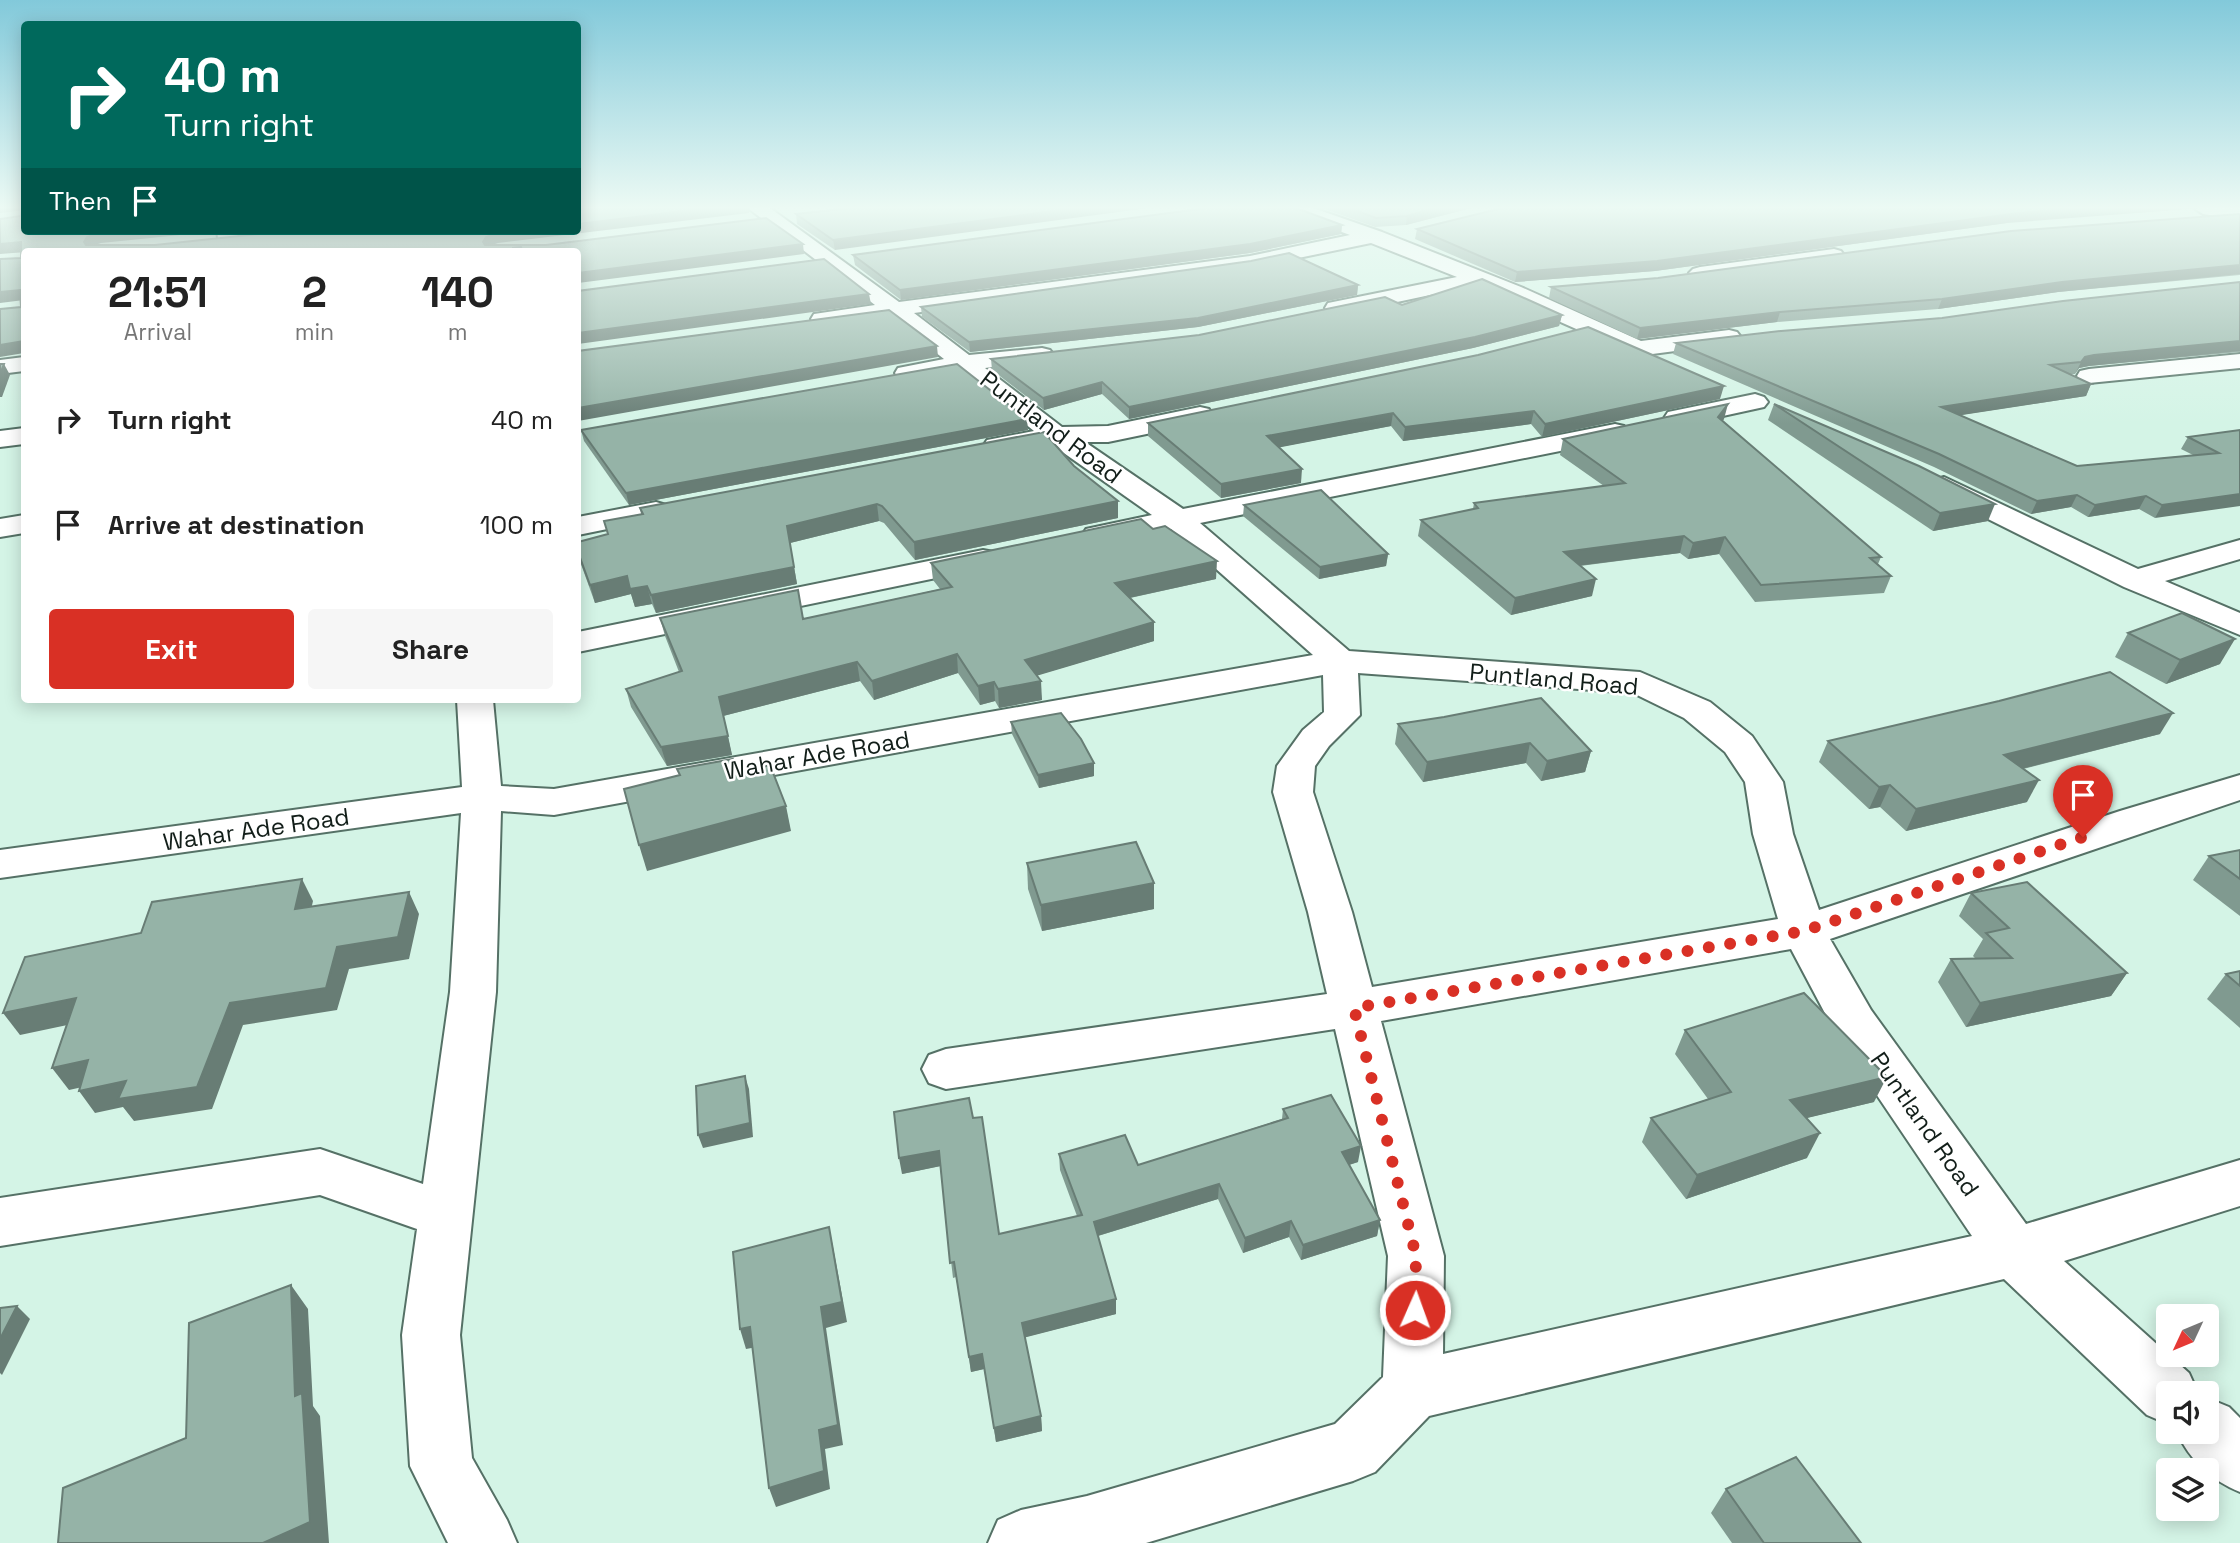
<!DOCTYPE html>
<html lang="en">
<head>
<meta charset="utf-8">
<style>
	:root { --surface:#fff; --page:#f6f6f6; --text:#222; --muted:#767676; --accent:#d93025 }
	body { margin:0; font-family:"Space Grotesk",sans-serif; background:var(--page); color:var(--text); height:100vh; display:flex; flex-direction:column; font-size:26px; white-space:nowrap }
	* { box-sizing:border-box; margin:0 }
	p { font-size:23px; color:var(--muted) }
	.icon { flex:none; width:38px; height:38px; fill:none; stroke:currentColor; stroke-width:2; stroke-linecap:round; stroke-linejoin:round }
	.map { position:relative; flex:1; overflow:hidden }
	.side { position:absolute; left:21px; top:248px; width:560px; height:455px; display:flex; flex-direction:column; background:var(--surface); border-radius:7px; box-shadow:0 4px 18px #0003 }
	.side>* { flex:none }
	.banner { position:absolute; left:21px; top:21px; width:560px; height:214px; border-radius:7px; box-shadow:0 4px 18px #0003; background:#00695c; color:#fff; overflow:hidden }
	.needle { width:46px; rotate:226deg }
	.fabs { position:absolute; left:2156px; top:1304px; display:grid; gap:14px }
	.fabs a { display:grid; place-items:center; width:63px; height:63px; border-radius:7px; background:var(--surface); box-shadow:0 4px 18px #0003; font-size:35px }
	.pin { position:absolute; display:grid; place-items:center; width:60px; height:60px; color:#fff; margin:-72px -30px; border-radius:50% 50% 50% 0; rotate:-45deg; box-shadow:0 0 7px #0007 }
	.pin .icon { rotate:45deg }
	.me { position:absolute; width:77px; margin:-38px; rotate:2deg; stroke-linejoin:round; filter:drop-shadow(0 0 5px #0008) }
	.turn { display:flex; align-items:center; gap:24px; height:147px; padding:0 28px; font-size:32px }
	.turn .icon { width:91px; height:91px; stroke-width:2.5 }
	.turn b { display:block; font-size:49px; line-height:60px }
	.then { display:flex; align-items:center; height:66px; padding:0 28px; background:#0003; gap:14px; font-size:26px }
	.eta { display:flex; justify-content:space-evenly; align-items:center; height:119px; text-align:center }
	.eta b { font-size:42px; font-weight:700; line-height:49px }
	.cta { display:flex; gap:14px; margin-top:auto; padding:14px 28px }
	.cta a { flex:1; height:80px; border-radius:7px; background:var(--accent); color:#fff; font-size:28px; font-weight:700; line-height:80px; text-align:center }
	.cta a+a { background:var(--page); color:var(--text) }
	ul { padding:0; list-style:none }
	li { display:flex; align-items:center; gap:21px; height:105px; padding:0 28px }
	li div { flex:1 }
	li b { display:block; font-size:26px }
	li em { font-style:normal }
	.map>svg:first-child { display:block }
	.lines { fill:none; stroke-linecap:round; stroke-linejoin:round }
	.minor-casing { stroke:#557166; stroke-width:4 }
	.minor { fill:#fff; fill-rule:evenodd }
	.wall { fill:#809a90 }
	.shaded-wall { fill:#687d75 }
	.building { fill:#95b3a7; stroke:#687d75; stroke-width:2 }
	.route { stroke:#d93025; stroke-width:12; stroke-dasharray:0 21.6 }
	.labels { text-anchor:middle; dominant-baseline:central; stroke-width:5; stroke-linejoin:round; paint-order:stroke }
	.street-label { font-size:24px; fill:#121e19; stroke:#fff }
</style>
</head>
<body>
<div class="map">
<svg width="2240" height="1543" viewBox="0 0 2240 1543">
	<rect width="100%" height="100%" fill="#d4f4e6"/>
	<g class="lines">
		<g class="minor-casing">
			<g id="minor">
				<path d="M 748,208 L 770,208 L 899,302 L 1250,256 L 1350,235 L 1287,212 L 1285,208 L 1313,208 L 1382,232 L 1521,287 L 1641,341 L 1729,330 L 1737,332 L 1741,337 L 1737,342 L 1729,344 L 1637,356 L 1477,285 L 1336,315 L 1328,313 L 1325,308 L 1328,303 L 1457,277 L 1371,243 L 1250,268 L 914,313 L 969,355 L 1042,348 L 1050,350 L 1054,355 L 1050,360 L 985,368 L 1062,427 L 1108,426 L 1200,407 L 1209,409 L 1213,415 L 1209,421 L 1108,442 L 1085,442 L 1183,509 L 1615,424 L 1624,426 L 1628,432 L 1624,438 L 1615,440 L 1200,523 L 1349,651 L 1640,672 L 1710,702 L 1752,736 L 1783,782 L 1793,834 L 1819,910 L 2120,811 L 2240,775 L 2240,800 L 1830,939 L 1871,1010 L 2026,1224 L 2240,1160 L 2240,1206 L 2064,1261 L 2189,1373 L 2198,1393 L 2168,1393 L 2168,1424 L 2147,1415 L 2004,1279 L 1429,1416 L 1375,1472 L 1353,1481 L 1146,1543 L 988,1543 L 998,1520 L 1021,1510 L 1087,1496 L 1335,1424 L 1383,1377 L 1388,1256 L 1335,1029 L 946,1089 L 929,1083 L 922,1069 L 929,1055 L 946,1049 L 1327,994 L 1308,912 L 1273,792 L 1277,766 L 1303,730 L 1324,712 L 1323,675 L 554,815 L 501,811 L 496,992 L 460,1335 L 472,1458 L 507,1520 L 517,1543 L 448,1543 L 410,1466 L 402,1335 L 417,1229 L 320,1195 L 0,1246 L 0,1198 L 320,1149 L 423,1184 L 450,992 L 461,813 L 0,878 L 0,850 L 462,787 L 457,700 L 493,700 L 501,786 L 554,789 L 1313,655 L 1171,529 L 1097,544 L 1086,541 L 1082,535 L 1086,529 L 1152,515 L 1051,444 L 997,454 L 987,452 L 983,446 L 987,440 L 1034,431 L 959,371 L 907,380 L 898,378 L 895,373 L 898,368 L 944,359 L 890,317 L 822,326 L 814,324 L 811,319 L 814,314 L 875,305 ZM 1358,673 L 1633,693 L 1684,718 L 1725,752 L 1745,782 L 1753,834 L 1778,919 L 1372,987 L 1352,912 L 1313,792 L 1315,766 L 1329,746 L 1360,715 ZM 1791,949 L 1837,1036 L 1972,1236 L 1443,1354 L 1444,1256 L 1381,1021 Z"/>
				<polygon points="2194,208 2240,208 2240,220 2203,214"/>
				<polygon points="217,231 237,231 240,252 220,252"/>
				<polygon points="1834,249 1841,251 1844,255 1841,259 1700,279 1693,277 1689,273 1693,269 1700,267"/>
				<polygon points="2240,354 2240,368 2089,383 2080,381 2077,376 2080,371 2089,369"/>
				<polygon points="24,357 24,371 0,374 0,360"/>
				<polygon points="1755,394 1764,397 1768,402 1764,407 1677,426 1668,424 1664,418 1668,412"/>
				<polygon points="24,428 24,444 0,447 0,431"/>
				<polygon points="1944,477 2138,569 2240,540 2240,559 2165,581 2240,613 2240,635 2124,587 1934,492 1930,486 1934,480"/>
				<polygon points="656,502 666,505 671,511 666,517 578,535 578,517"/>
				<polygon points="24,515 24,533 0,537 0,519"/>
				<polygon points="983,550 994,552 999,559 994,566 578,652 578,632"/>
				<path d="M 2207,1398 L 2229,1407 L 2240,1418 L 2240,1492 C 2211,1480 2190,1461 2177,1432 L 2207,1432 Z"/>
			</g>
		</g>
		<use href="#minor" class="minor"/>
	</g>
	<g class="wall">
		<polygon points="850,208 835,250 797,224 796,214"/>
		<polygon points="1322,208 1471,208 1406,225 1375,227"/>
		<polygon points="2240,214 2240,275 2058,292 1938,309 1777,322 1637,339 1549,298 1551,287 1658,278"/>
		<polygon points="2007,223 1655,271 1515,282 1415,239 1417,229"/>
		<polygon points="1342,225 1341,234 1250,253 901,300 855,265 853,255"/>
		<polygon points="2240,282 2240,352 2089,366 2079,368 2075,374 2070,374 2091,384 2086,396 1960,415 2077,466 2193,455 2181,449 2188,437 2240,430 2155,518 2139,509 2088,517 2071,507 2031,514 1934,467 1673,354 1676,343 1942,318"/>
		<polygon points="1358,285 1357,295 1198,327 970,352 922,317 921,307"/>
		<polygon points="1402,305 1562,315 1559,326 1473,348 1129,419 1102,394 1044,410 992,370 991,359 1199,335"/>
		<polygon points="1720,399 1542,437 1531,424 1403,441 1391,426 1279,447 1301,483 1221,498 1148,436 1148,423"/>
		<polygon points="1774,404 1988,521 1933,531 1768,420"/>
		<polygon points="1724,419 1722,421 1881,557 1878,564 1891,576 1884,593 1755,602 1719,554 1688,559 1680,553 1580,566 1592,596 1511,615 1418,536 1421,520 1473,509 1474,503 1604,486 1560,455 1563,439"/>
		<polygon points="581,430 1028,430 629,505 584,441"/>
		<polygon points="1074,466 1118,501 1118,518 915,560 884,523 879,521 790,543 797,584 656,613 652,604 635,607 631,594 595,603 578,556 578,542 608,534 641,514 640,508"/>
		<polygon points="1244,505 1388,554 1386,566 1319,579 1243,516"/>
		<polygon points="931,563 1216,579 1130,598 1154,641 1037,675 1042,700 999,708 995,701 980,705 958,673 874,700 860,681 723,716 732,755 667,766 631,707 626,689 679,672 665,636 660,618 803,619 940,589 933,580"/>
		<polygon points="2128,633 2220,664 2166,684 2115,657"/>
		<polygon points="1011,722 1094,763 1094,776 1039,788 1012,734"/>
		<polygon points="1398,724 1591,751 1585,772 1541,781 1526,763 1423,782 1395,744"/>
		<polygon points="2160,734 2023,769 2027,802 1906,831 1880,807 1869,809 1819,762 1828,741"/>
		<polygon points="2240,850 2240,916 2193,880 2209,856"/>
		<polygon points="1027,863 1154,883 1154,909 1042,931 1028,889"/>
		<polygon points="1971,893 2127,973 2111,996 1966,1027 1938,982 1951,959 1976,959 1973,956 1983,939 1959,916"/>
		<polygon points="2240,971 2240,1028 2207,999 2226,974"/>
		<polygon points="1685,1030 1874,1102 1806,1118 1807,1158 1686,1199 1642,1142 1651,1118 1708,1099 1675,1054"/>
		<polygon points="1283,1109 1358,1162 1349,1165 1380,1220 1377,1236 1301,1260 1289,1237 1243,1253 1218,1199 1098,1236 1116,1314 1025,1337 1041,1416 1042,1431 996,1442 984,1369 971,1372 956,1277 953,1278 940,1166 902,1174 973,1118 999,1234 1077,1216 1060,1170 1059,1154 1138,1165 1282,1119"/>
		<polygon points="1726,1489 1861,1543 1732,1543 1711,1513"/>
	</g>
	<g class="shaded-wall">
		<polygon points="0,208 24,208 24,210 0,213"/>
		<polygon points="709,208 749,208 749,213 498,243 489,246 485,252 483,242 486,237 495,234 517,231 578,231 578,224"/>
		<polygon points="1078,208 1148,208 835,250 833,240"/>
		<polygon points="1436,208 1471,208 1406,225 1407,216"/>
		<polygon points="2084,208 2202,208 2007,223 1655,271 1515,282 1517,272 2011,214"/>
		<polygon points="1342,225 1341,234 1250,253 901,300 900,290"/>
		<polygon points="122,231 220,231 101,243 92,246 88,252 84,242 87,237 96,234"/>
		<polygon points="21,242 26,252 0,254 0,244"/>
		<polygon points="803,244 804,254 578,283 578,284 578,273"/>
		<polygon points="521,247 523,252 513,252 513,248"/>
		<polygon points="2240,265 2240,274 2058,292 1938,309 1942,299 2062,282"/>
		<polygon points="1358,285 1357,295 1198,327 970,352 969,342"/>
		<polygon points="20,290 24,300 0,303 0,292"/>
		<polygon points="869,294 871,304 578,344 578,346 578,333"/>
		<polygon points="1780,312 1777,322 1637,339 1640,328"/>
		<polygon points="1562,315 1559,326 1473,348 1129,419 1129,407"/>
		<polygon points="24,341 24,353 0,357 0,345"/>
		<polygon points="2240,341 2240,351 2089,366 2079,368 2075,374 2081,362 2085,357 2094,355"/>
		<polygon points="937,346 938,357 578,421 578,408"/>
		<polygon points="4,364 10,375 2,397 0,397 0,374"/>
		<polygon points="1102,382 1102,394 1044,410 1043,398"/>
		<polygon points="2091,384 2086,396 1936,419 1941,407"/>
		<polygon points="1724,386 1720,399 1542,437 1545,424"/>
		<polygon points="1728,404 1724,419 1714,432 1718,417"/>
		<polygon points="1534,411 1531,424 1403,441 1405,427"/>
		<polygon points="1393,413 1391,426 1266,450 1267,436"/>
		<polygon points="1027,419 1028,430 629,505 626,493"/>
		<polygon points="1302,469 1301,483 1221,498 1221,484"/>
		<polygon points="2240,494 2240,506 2155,518 2162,505"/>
		<polygon points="2077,495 2071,507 2031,514 2037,501"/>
		<polygon points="2146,496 2139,509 2088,517 2095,505"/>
		<polygon points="1118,501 1118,518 915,560 914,542"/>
		<polygon points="877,504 879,521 790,543 787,526"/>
		<polygon points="1995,504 1988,521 1933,531 1940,513"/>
		<polygon points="1684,536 1680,553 1560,568 1564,552"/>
		<polygon points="1725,537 1719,554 1688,559 1693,543"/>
		<polygon points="1388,554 1386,566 1319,579 1320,567"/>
		<polygon points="1217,561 1216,579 1115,601 1115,583"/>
		<polygon points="794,567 797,584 656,613 651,595"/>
		<polygon points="627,576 647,586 652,604 635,607 631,594 595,603 590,585"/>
		<polygon points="1596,579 1592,596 1511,615 1515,598"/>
		<polygon points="1154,622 1154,641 1026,679 1025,660"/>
		<polygon points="2235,639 2220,664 2166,684 2180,660"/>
		<polygon points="957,654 958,673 874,700 872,681"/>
		<polygon points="857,662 860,681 723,716 719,697"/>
		<polygon points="1041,681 1042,700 999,708 998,689"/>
		<polygon points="994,682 995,701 980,705 978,686"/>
		<polygon points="2173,713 2160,734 1993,776 2004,755"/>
		<polygon points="728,736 732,755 667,766 661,747"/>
		<polygon points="1530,743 1526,763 1423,782 1427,762"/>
		<polygon points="1591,751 1585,772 1541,781 1547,761"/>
		<polygon points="1094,763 1094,776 1039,788 1038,775"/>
		<polygon points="2039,780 2027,802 1906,831 1916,809"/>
		<polygon points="1890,785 1880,807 1869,809 1879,787"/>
		<polygon points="786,806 791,831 647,871 639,845"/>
		<polygon points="302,879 313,901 306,931 295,909"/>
		<polygon points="1154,883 1154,909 1042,931 1041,905"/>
		<polygon points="409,892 419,914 409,959 349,969 337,1010 243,1025 212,1109 134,1121 123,1107 95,1113 79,1091 230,1003 337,947"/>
		<polygon points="2127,973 2111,996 1966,1027 1980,1003"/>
		<polygon points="76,998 91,1020 20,1035 3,1013"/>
		<polygon points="88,1060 105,1082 69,1090 52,1068"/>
		<polygon points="745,1076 749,1089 753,1137 703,1148 698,1135"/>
		<polygon points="1887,1077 1874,1102 1778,1125 1790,1100"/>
		<polygon points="1820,1133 1807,1158 1686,1199 1697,1175"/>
		<polygon points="1361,1146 1358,1162 1339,1168 1342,1152"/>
		<polygon points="939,1151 941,1166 902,1174 899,1158"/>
		<polygon points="1219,1184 1218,1199 1094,1237 1094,1222"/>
		<polygon points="1380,1220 1377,1236 1301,1260 1303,1245"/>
		<polygon points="1291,1221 1289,1237 1243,1253 1245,1238"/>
		<polygon points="829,1227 833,1247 847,1322 826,1328 843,1445 825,1449 830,1489 776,1507 769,1488 819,1430 821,1307"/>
		<polygon points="291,1285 308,1309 313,1406 320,1416 329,1543 263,1543 295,1396"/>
		<polygon points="1116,1299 1116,1314 1023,1338 1022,1323"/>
		<polygon points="17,1306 30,1319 2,1375 0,1373 0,1339"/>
		<polygon points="750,1327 757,1347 746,1349 740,1329"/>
		<polygon points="982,1354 984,1369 971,1372 969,1357"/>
		<polygon points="1041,1416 1042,1431 996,1442 994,1428"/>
	</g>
	<g class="building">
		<polygon points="21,208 24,208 24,231 122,231 96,234 87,237 84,242 86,245 155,245 288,231 517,231 495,234 486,237 483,242 485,245 546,245 766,218 803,244 578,273 578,252 523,252 521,247 513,248 513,252 24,252 24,341 0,345 0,309 21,307 20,290 0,292 0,259 21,258 21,242 0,244 0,219 21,216"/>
		<polygon points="578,208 709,208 578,224"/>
		<polygon points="850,208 1078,208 833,240 796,214"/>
		<polygon points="1207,208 1296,208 1342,225 1250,244 900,290 853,255"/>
		<polygon points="1349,208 1436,208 1407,216 1376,218"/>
		<polygon points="1502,208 2084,208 2011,214 1657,261 1517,272 1417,229"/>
		<polygon points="2240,214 2240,265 2062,282 1942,299 1780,312 1640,328 1551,287 1658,278 2011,231"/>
		<polygon points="1289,253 1358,285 1198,318 969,342 921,307 1251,261"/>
		<polygon points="824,259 869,294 578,333 578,291"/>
		<polygon points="1482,279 1562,315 1475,337 1129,407 1102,382 1043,398 991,359 1199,335 1385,297 1402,305"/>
		<polygon points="2240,282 2240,341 2094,355 2085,357 2081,362 2050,365 2091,384 1941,407 2077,466 2219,453 2188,437 2240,430 2240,494 2162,505 2146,496 2095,505 2077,495 2037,501 1939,454 1676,343 1781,331 1942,318 2063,301"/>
		<polygon points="889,310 937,346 578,408 578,351"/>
		<polygon points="1588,327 1724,386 1545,424 1534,411 1405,427 1393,413 1267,436 1302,469 1221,484 1148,423 1478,355"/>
		<polygon points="0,364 4,364 0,374"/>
		<polygon points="957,364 1027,419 626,493 581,430"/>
		<polygon points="1728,404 1718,417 1881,557 1870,558 1891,576 1761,585 1725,537 1693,543 1684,536 1564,552 1596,579 1515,598 1421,520 1478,508 1474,503 1625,483 1563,439"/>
		<polygon points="1774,404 1919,466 1995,504 1940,513"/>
		<polygon points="1044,432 1074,466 1118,501 914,542 882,506 877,504 787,526 794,567 651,595 647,586 630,589 627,576 590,585 578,552 578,542 608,534 604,521 643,514 640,508"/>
		<polygon points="1321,490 1388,554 1320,567 1244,505"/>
		<polygon points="1141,519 1153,529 1165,526 1217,561 1115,583 1154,622 1025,660 1041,681 998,689 994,682 978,686 957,654 872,681 857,662 719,697 728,736 661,747 626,689 682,671 660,618 798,590 803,619 952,587 931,563"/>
		<polygon points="2182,613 2235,639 2180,660 2128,633"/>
		<polygon points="2110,672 2173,713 2004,755 2039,780 1916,809 1890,785 1879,787 1828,741 1999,701"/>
		<polygon points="1541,698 1591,751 1547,761 1530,743 1427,762 1398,724 1444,717"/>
		<polygon points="1061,713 1081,739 1094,763 1038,775 1011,722"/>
		<polygon points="733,759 737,774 770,765 786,806 639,845 624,789 680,775 677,769"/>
		<polygon points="1136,842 1154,883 1041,905 1027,863"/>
		<polygon points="2240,850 2240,879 2209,856"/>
		<polygon points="302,879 295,909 409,892 398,937 337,947 326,988 230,1003 197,1087 118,1099 126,1081 79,1091 88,1060 52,1068 76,998 3,1013 25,957 141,933 152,902"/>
		<polygon points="2027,882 2127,973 1980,1003 1951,959 2012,958 1986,933 2009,928 1971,893"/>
		<polygon points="2240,971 2240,986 2226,974"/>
		<polygon points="1804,993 1887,1077 1790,1100 1820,1133 1697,1175 1651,1118 1731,1092 1685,1030"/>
		<polygon points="745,1076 750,1123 698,1135 696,1086"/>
		<polygon points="1331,1095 1361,1146 1342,1152 1380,1220 1303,1245 1291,1221 1245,1238 1219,1184 1094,1222 1116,1299 1022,1323 1041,1416 994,1428 982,1354 969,1357 954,1262 950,1263 939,1151 899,1158 894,1112 969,1098 973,1118 982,1117 999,1234 1082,1215 1059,1154 1125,1135 1138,1165 1288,1118 1283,1109"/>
		<polygon points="829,1227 842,1302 821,1307 838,1425 819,1430 824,1471 769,1488 750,1327 740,1329 733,1252"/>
		<polygon points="291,1285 295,1396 302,1393 310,1522 263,1543 58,1543 63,1488 186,1438 189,1323"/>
		<polygon points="17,1306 0,1339 0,1308"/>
		<polygon points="1796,1457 1861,1543 1764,1543 1726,1489"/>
	</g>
	<linearGradient id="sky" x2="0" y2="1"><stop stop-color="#82c9da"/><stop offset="0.49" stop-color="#ecfaf4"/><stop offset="1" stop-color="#ecfaf4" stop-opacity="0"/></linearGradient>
	<rect width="2240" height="424" fill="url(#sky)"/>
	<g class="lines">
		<polyline class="route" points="1415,1310 1416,1256 1354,1008 1804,931 2083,837"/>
	</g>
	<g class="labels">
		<g class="street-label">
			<text transform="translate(1051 427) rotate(37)">Puntland Road</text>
			<text transform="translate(1554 679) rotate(5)">Puntland Road</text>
			<text transform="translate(817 755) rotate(-10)">Wahar Ade Road</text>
			<text transform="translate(256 829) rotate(-8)">Wahar Ade Road</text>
			<text transform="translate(1925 1124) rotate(55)">Puntland Road</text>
		</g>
	</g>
</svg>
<div class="fabs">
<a><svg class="needle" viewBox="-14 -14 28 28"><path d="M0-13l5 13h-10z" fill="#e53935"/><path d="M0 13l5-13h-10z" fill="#767676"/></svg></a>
<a><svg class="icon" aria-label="sound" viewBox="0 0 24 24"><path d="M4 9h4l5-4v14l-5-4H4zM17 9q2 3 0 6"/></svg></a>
<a><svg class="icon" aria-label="layers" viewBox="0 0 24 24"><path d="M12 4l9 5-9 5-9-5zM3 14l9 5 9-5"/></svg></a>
</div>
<div class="pin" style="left:2083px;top:837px;background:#d93025"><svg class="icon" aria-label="arrive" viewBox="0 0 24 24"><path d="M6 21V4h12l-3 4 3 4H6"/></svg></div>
<svg class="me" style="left:1415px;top:1310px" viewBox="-20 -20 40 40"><circle r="17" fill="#d93025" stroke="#fff" stroke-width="3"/><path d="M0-11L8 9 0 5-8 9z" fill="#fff"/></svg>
<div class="banner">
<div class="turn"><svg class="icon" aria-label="right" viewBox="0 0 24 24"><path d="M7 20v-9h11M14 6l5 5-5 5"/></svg><div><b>40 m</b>Turn right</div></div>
<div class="then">Then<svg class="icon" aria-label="arrive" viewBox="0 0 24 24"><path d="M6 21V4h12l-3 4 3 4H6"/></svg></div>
</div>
<section class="side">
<div class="eta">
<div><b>21:51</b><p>Arrival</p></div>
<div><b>2</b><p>min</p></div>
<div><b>140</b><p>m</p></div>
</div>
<ul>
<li><svg class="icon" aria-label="right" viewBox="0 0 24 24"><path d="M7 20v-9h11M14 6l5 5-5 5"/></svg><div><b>Turn right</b></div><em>40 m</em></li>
<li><svg class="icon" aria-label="arrive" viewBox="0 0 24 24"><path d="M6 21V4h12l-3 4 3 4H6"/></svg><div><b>Arrive at destination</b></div><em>100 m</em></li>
</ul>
<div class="cta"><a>Exit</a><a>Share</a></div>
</section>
</div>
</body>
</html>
